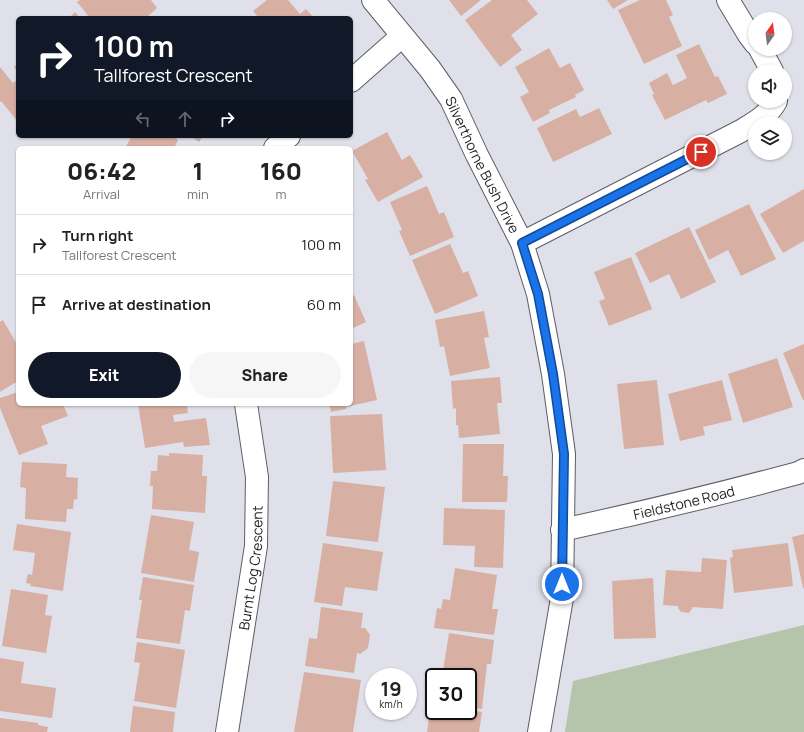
<!DOCTYPE html>
<html lang="en">
<head>
<meta charset="utf-8">
<style>
	:root { --surface:#fff; --page:#f6f6f6; --text:#222; --muted:#767676; --line:#e0e0e0; --accent:#111827 }
	body { margin:0; font-family:Manrope,sans-serif; background:var(--page); color:var(--text); height:100vh; display:flex; flex-direction:column; font-size:15px; white-space:nowrap }
	* { box-sizing:border-box; margin:0 }
	p { font-size:13px; color:var(--muted) }
	.icon { flex:none; width:22px; height:22px; fill:none; stroke:currentColor; stroke-width:2; stroke-linecap:round; stroke-linejoin:round }
	.map { position:relative; flex:1; overflow:hidden }
	.sheet { position:absolute; left:16px; top:146px; width:337px; height:260px; display:flex; flex-direction:column; background:var(--surface); border-radius:6px; box-shadow:0 1px 3px #0004 }
	.sheet>* { flex:none }
	.guide { position:absolute; left:16px; top:16px; width:337px; height:122px; border-radius:6px; box-shadow:0 1px 3px #0004; background:#111827; color:#fff; overflow:hidden }
	.needle { width:26px; rotate:14deg }
	.tools { position:absolute; left:748px; top:12px; display:grid; gap:8px }
	.tools a { display:grid; place-items:center; width:44px; height:44px; border-radius:50%; background:var(--surface); box-shadow:0 1px 3px #0004; font-size:20px }
	.speed { position:absolute; left:365px; top:668px; display:flex; gap:8px; font-size:20px; font-weight:700; text-align:center }
	.speed>* { display:grid; place-content:center; width:52px; height:52px; border-radius:50%; background:var(--surface); box-shadow:0 1px 3px #0004; line-height:1 }
	.speed small { font-size:10px; font-weight:400 }
	.speed .limit { border:2px solid #111; border-radius:6px; background:#fff; color:#111 }
	.pin { position:absolute; display:grid; place-items:center; width:34px; height:34px; color:#fff; margin:-17px; border:2px solid #fff; border-radius:50%; box-shadow:0 1px 4px #0007 }
	.me { position:absolute; width:44px; margin:-22px; rotate:0deg; stroke-linejoin:round; filter:drop-shadow(0 0 3px #0008) }
	.turn { display:flex; align-items:center; gap:14px; height:84px; padding:0 12px; font-size:18px }
	.turn .icon { width:52px; height:52px; stroke-width:2.5 }
	.turn b { display:block; font-size:28px; line-height:34px }
	.lanes { display:flex; align-items:center; height:38px; padding:0 12px; background:#0003; justify-content:center; gap:20px; direction:ltr }
	.lanes .off { opacity:.35 }
	.eta { display:flex; justify-content:space-evenly; align-items:center; height:68px; text-align:center }
	.eta b { font-size:24px; font-weight:800; line-height:28px }
	.action { display:flex; gap:8px; margin-top:auto; padding:8px 12px }
	.action a { flex:1; height:46px; border-radius:24px; background:var(--accent); color:#fff; font-size:16px; font-weight:800; line-height:46px; text-align:center }
	.action a+a { background:var(--page); color:var(--text) }
	ul { padding:0; list-style:none }
	li { display:flex; align-items:center; gap:12px; height:60px; padding:0 12px; border-top:1px solid var(--line) }
	li div { flex:1 }
	li b { display:block; font-size:15px }
	li em { font-style:normal }
	.map>svg:first-child { display:block }
	.green { fill:#b4c5ab }
	.building { fill:#d7b0a3 }
	.lines { fill:none; stroke-linecap:round; stroke-linejoin:round }
	.minor-casing { stroke:#5d5d66; stroke-width:24 }
	.minor { stroke:#fff; stroke-width:22 }
	.route-casing { stroke:#114b97; stroke-width:10 }
	.route { stroke:#1a73e8; stroke-width:7 }
	.labels { text-anchor:middle; dominant-baseline:central; stroke-width:3.5; stroke-linejoin:round; paint-order:stroke }
	.street-label { font-size:14px; fill:#1f1f23; stroke:#fff }
</style>
</head>
<body>
<div class="map">
<svg width="804" height="732" viewBox="0 0 804 732">
	<rect width="100%" height="100%" fill="#e0e0ea"/>
	<polygon class="green" points="804,625 804,732 565,732 573,681"/>
	<g class="building">
		<polygon points="80,0 151,0 157,8 146,18 90,18 77,2"/>
		<polygon points="267,0 288,0 300,14 306,9 314,18 259,18 253,11"/>
		<polygon points="449,0 481,0 461,16"/>
		<polygon points="492,0 527,0 538,14 511,35 522,50 500,67 465,20"/>
		<polygon points="607,0 628,0 613,9"/>
		<polygon points="640,0 666,0 673,15 669,17 682,46 644,64 618,10"/>
		<polygon points="75,12 80,18 69,18"/>
		<polygon points="699,44 715,77 718,76 727,94 708,103 706,100 665,120 652,95 654,94 649,83 667,73 673,85 687,78 676,55"/>
		<polygon points="549,48 560,68 570,63 584,90 575,95 576,97 549,110 550,113 533,122 520,97 529,92 515,67"/>
		<polygon points="18,63 18,72 14,67"/>
		<polygon points="0,67 13,83 18,79 18,122 1,101 0,102"/>
		<polygon points="599,108 612,134 553,162 537,128 576,109 580,117"/>
		<polygon points="387,132 402,160 410,155 423,177 378,202 365,180 368,179 352,151"/>
		<polygon points="132,136 172,136 178,140 174,148 125,148"/>
		<polygon points="190,136 203,136 199,142"/>
		<polygon points="427,186 439,214 444,212 454,237 410,256 399,231 402,230 390,202"/>
		<polygon points="804,189 804,241 783,253 760,214"/>
		<polygon points="749,204 776,259 741,276 728,250 709,260 695,230"/>
		<polygon points="689,227 716,282 681,299 669,274 650,283 635,253"/>
		<polygon points="450,244 463,273 468,271 478,296 435,314 412,260"/>
		<polygon points="631,257 652,309 609,326 599,301 605,299 594,272"/>
		<polygon points="354,295 366,322 351,329 351,297"/>
		<polygon points="484,311 489,337 484,338 490,368 450,376 444,346 440,347 435,320"/>
		<polygon points="3,320 18,346 18,381 0,392 0,322"/>
		<polygon points="364,341 377,400 346,407 346,409 331,412 329,404 351,404 351,344"/>
		<polygon points="804,344 804,400 803,400 783,353"/>
		<polygon points="777,358 793,407 743,423 728,374"/>
		<polygon points="500,377 502,403 497,403 500,434 459,438 458,425 456,425 456,408 453,409 451,381"/>
		<polygon points="657,380 664,445 624,449 617,384"/>
		<polygon points="722,380 732,420 703,427 705,435 680,441 668,394"/>
		<polygon points="18,392 18,404 63,404 68,416 41,426 48,444 19,455 0,408 0,398"/>
		<polygon points="138,404 187,404 188,413 173,415 174,422 206,418 210,445 184,447 183,442 145,448"/>
		<polygon points="382,414 386,470 333,473 330,416"/>
		<polygon points="463,444 504,444 503,476 508,476 507,502 462,502"/>
		<polygon points="169,453 203,455 202,476 207,476 205,513 152,509 153,486 150,486 151,471 157,471 158,455 169,456"/>
		<polygon points="22,462 67,464 66,477 78,478 77,500 74,499 73,509 67,509 66,522 25,519 26,488 20,487"/>
		<polygon points="333,481 385,487 378,542 326,536"/>
		<polygon points="444,508 505,510 503,568 474,567 475,546 443,545"/>
		<polygon points="151,515 194,522 189,550 199,552 194,582 141,573"/>
		<polygon points="17,524 71,532 63,591 30,586 31,584 26,583 28,574 32,575 35,553 13,550"/>
		<polygon points="804,534 804,588 803,588 792,537"/>
		<polygon points="323,543 383,552 377,591 345,587 342,606 314,602"/>
		<polygon points="788,543 793,586 734,593 730,558 733,557 732,550"/>
		<polygon points="702,558 727,560 723,609 693,607 689,613 681,612 678,608 678,606 663,605 666,570 701,572"/>
		<polygon points="455,568 497,575 492,609 498,609 494,635 434,628 437,608 441,609 443,599 450,600"/>
		<polygon points="143,577 194,585 190,611 185,610 180,644 136,638 142,600 139,600"/>
		<polygon points="653,578 656,638 614,639 612,581"/>
		<polygon points="11,589 48,595 45,615 52,616 46,653 2,646"/>
		<polygon points="321,607 363,613 361,628 365,628 370,635 368,648 360,654 357,653 354,673 305,666 309,638 317,639"/>
		<polygon points="449,633 494,640 491,664 487,664 482,709 468,707 468,677 442,677"/>
		<polygon points="137,642 185,650 176,708 134,701 140,663 134,662"/>
		<polygon points="0,658 24,662 21,683 56,688 52,718 0,711"/>
		<polygon points="304,672 361,680 353,732 294,732"/>
		<polygon points="431,705 434,705 434,711 468,710 482,712 479,732 427,732"/>
		<polygon points="133,706 175,712 173,732 130,732"/>
		<polygon points="0,718 38,723 38,725 48,727 47,732 0,732"/>
	</g>
	<g class="lines">
		<g class="minor-casing">
			<g id="minor">
				<path id="s1" d="M 373,0 L 430,69 L 451,99 L 477,155 L 522,243 L 538,294 L 553,374 L 564,454 L 562,598 L 539,732"/>
				<polyline points="728,0 749,35 755,43"/>
				<polyline points="760,49 772,71"/>
				<polyline points="351,81 402,36"/>
				<polyline points="275,148 289,136"/>
				<path d="M 522,243 L 741,131 C 754,123 769,115 776,101"/>
				<path id="s2" d="M 562,530 C 641,513 720,494 798,473 L 804,470"/>
				<path id="s3" d="M 227,732 L 256,546 L 257,477 L 246,404"/>
			</g>
		</g>
		<use href="#minor" class="minor"/>
	</g>
	<g class="lines">
		<g class="route-casing">
			<polyline id="route" points="562,584 564,454 553,374 538,294 522,243 701,152"/>
		</g>
		<use href="#route" class="route"/>
	</g>
	<g class="labels">
		<g class="street-label">
			<text stroke="none"><textPath href="#s1" startOffset="199">Silverthorne Bush Drive</textPath></text>
			<text stroke="none"><textPath href="#s2" startOffset="125">Fieldstone Road</textPath></text>
			<text stroke="none"><textPath href="#s3" startOffset="166">Burnt Log Crescent</textPath></text>
		</g>
	</g>
</svg>
<div class="tools">
<a><svg class="needle" viewBox="-14 -14 28 28"><path d="M0-13l5 13h-10z" fill="#e53935"/><path d="M0 13l5-13h-10z" fill="#767676"/></svg></a>
<a><svg class="icon" aria-label="sound" viewBox="0 0 24 24"><path d="M4 9h4l5-4v14l-5-4H4zM17 9q2 3 0 6"/></svg></a>
<a><svg class="icon" aria-label="layers" viewBox="0 0 24 24"><path d="M12 4l9 5-9 5-9-5zM3 14l9 5 9-5"/></svg></a>
</div>
<div class="speed"><div>19<small>km/h</small></div><div class="limit">30</div></div>
<div class="pin" style="left:701px;top:152px;background:#d93025"><svg class="icon" aria-label="arrive" viewBox="0 0 24 24"><path d="M6 21V4h12l-3 4 3 4H6"/></svg></div>
<svg class="me" style="left:562px;top:584px" viewBox="-20 -20 40 40"><circle r="17" fill="#1a73e8" stroke="#fff" stroke-width="3"/><path d="M0-11L8 9 0 5-8 9z" fill="#fff"/></svg>
<div class="guide">
<div class="turn"><svg class="icon" aria-label="right" viewBox="0 0 24 24"><path d="M7 20v-9h11M14 6l5 5-5 5"/></svg><div><b>100 m</b>Tallforest Crescent</div></div>
<div class="lanes"><svg class="icon off" aria-label="left" viewBox="0 0 24 24"><path d="M17 20v-9H6M10 6l-5 5 5 5"/></svg><svg class="icon off" aria-label="ahead" viewBox="0 0 24 24"><path d="M12 20V5M6 11l6-6 6 6"/></svg><svg class="icon" aria-label="right" viewBox="0 0 24 24"><path d="M7 20v-9h11M14 6l5 5-5 5"/></svg></div>
</div>
<section class="sheet">
<div class="eta">
<div><b>06:42</b><p>Arrival</p></div>
<div><b>1</b><p>min</p></div>
<div><b>160</b><p>m</p></div>
</div>
<ul>
<li><svg class="icon" aria-label="right" viewBox="0 0 24 24"><path d="M7 20v-9h11M14 6l5 5-5 5"/></svg><div><b>Turn right</b><p>Tallforest Crescent</p></div><em>100 m</em></li>
<li><svg class="icon" aria-label="arrive" viewBox="0 0 24 24"><path d="M6 21V4h12l-3 4 3 4H6"/></svg><div><b>Arrive at destination</b></div><em>60 m</em></li>
</ul>
<div class="action"><a>Exit</a><a>Share</a></div>
</section>
</div>
</body>
</html>
